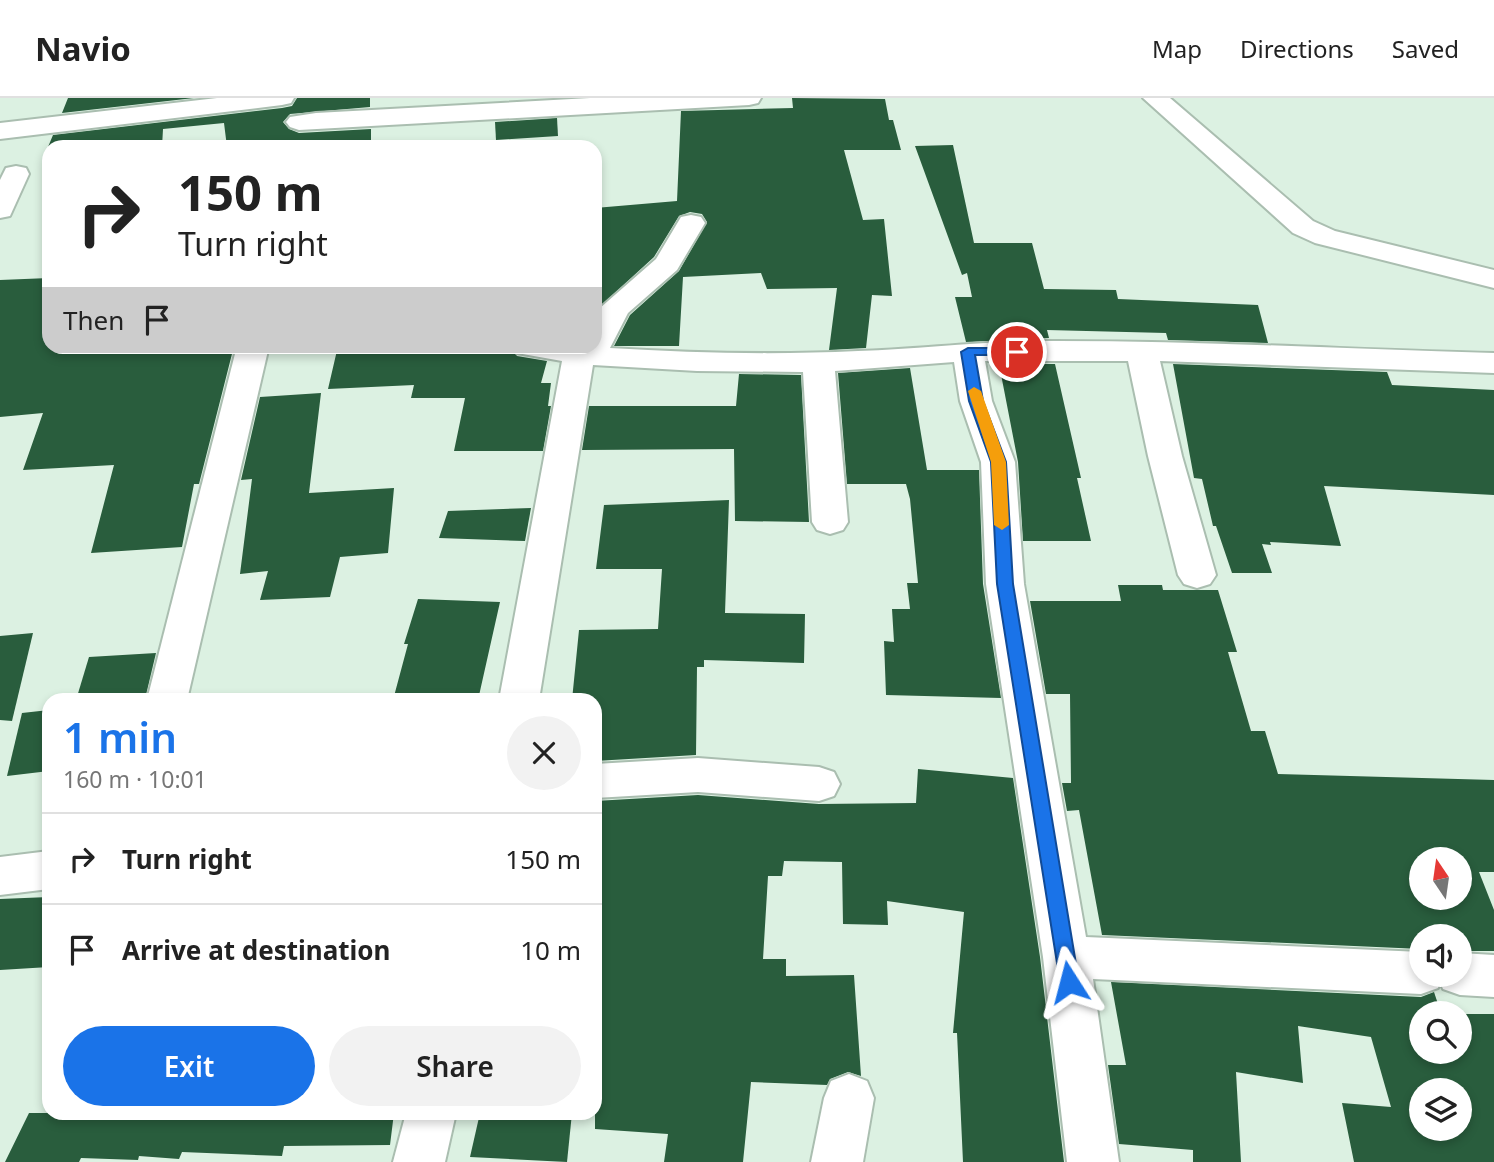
<!DOCTYPE html>
<html lang="en">
<head>
<meta charset="utf-8">
<style>
	:root { --surface:#fff; --page:#f2f2f2; --text:#222; --muted:#767676; --line:#e0e0e0; --accent:#1a73e8 }
	body { margin:0; font-family:"Noto Sans",sans-serif; background:var(--page); color:var(--text); height:100vh; display:flex; flex-direction:column; font-size:26px; white-space:nowrap }
	* { box-sizing:border-box; margin:0 }
	p { font-size:23px; color:var(--muted) }
	.icon { flex:none; width:38px; height:38px; fill:none; stroke:currentColor; stroke-width:2; stroke-linecap:round; stroke-linejoin:round }
	.map { position:relative; flex:1; overflow:hidden }
	.details { position:absolute; left:42px; top:595px; width:560px; height:427px; display:flex; flex-direction:column; background:var(--surface); border-radius:21px; box-shadow:0 4px 10px #0003 }
	.details>* { flex:none }
	.guide { position:absolute; left:42px; top:42px; width:560px; height:214px; border-radius:21px; box-shadow:0 4px 10px #0003; background:#fff; color:var(--text); overflow:hidden }
	.needle { width:46px; rotate:347deg }
	.tools { position:absolute; left:1409px; top:749px; display:grid; gap:14px }
	.tools a { display:grid; place-items:center; width:63px; height:63px; border-radius:50%; background:var(--surface); box-shadow:0 4px 10px #0003; font-size:35px }
	.pin { position:absolute; display:grid; place-items:center; width:60px; height:60px; color:#fff; margin:-30px; border:4px solid #fff; border-radius:50%; box-shadow:0 2px 7px #0007 }
	.me { position:absolute; width:77px; margin:-38px; rotate:351deg; stroke-linejoin:round; filter:drop-shadow(0 0 5px #0008) }
	.turn { display:flex; align-items:center; gap:24px; height:147px; padding:0 21px; font-size:32px }
	.turn .icon { width:91px; height:91px; stroke-width:2.5 }
	.turn b { display:block; font-size:49px; line-height:60px }
	.then { display:flex; align-items:center; height:66px; padding:0 21px; background:#0003; gap:14px; font-size:26px }
	.round { display:grid; place-items:center; flex:none; width:74px; height:74px; border-radius:37px; background:var(--page) }
	.headline { display:flex; align-items:center; justify-content:space-between; height:119px; padding:0 21px }
	h1 { font-size:42px; font-weight:600; line-height:52px; color:var(--accent) }
	.action { display:flex; gap:14px; margin-top:auto; padding:14px 21px }
	.action a { flex:1; height:80px; border-radius:42px; background:var(--accent); color:#fff; font-size:28px; font-weight:600; line-height:80px; text-align:center }
	.action a+a { background:var(--page); color:var(--text) }
	ul { padding:0; list-style:none }
	li { display:flex; align-items:center; gap:21px; height:91px; padding:0 21px; border-top:2px solid var(--line) }
	li div { flex:1 }
	li b { display:block; font-size:26px }
	li em { font-style:normal }
	header { display:flex; align-items:center; gap:42px; box-sizing:border-box; height:98px; padding:0 35px; background:var(--surface); border-bottom:2px solid var(--line) }
	header strong { font-size:33px }
	nav { display:flex; gap:38px; margin-inline-start:auto; font-size:24px }
	.map>svg:first-child { display:block }
	.building { fill:#295d3d; fill-rule:evenodd }
	.lines { fill:none; stroke-linecap:round; stroke-linejoin:round }
	.minor-casing { stroke:#aabeb0; stroke-width:4 }
	.minor { fill:#fff; fill-rule:evenodd }
	.route { fill:#1a73e8; stroke:#114b97; stroke-width:2 }
	.slow { fill:#f59e0b }
</style>
</head>
<body>
<header>
<strong>Navio</strong>
<nav><a>Map</a><a>Directions</a><a>Saved</a></nav>
</header>
<div class="map">
<svg width="1494" height="1064" viewBox="0 0 1494 1064">
	<rect width="100%" height="100%" fill="#dcf1e2"/>
	<g class="building">
		<polygon points="68,0 194,0 62,15"/>
		<polygon points="297,0 370,0 370,9 290,16 283,24 289,31 299,35 371,31 371,42 292,49 227,49 224,25 163,31 162,49 48,49 53,37 282,10 292,8"/>
		<polygon points="792,0 885,1 889,22 893,22 901,52 844,52 863,122 884,121 892,198 872,197 866,250 829,252 837,190 767,191 761,175 683,179 679,248 614,248 630,217 679,173 707,124 702,116 690,114 679,118 654,159 595,213 595,110 677,103 681,13 793,10"/>
		<polygon points="557,20 558,38 496,42 495,24"/>
		<polygon points="953,47 974,145 1032,145 1044,191 1116,192 1118,201 1258,207 1268,245 1168,242 1166,235 1047,232 1049,240 966,244 955,199 972,199 967,175 962,177 915,48"/>
		<polygon points="49,180 49,248 234,248 199,386 194,386 182,449 91,455 114,367 23,372 43,315 0,319 0,182"/>
		<polygon points="338,248 512,252 517,258 547,263 541,285 551,285 548,308 551,308 543,353 454,353 465,300 411,300 414,287 328,291"/>
		<polygon points="999,266 1055,266 1081,380 1077,380 1091,443 1023,443 1018,364"/>
		<polygon points="1173,266 1387,274 1392,287 1494,292 1494,397 1324,388 1341,448 1270,444 1271,447 1262,446 1272,475 1232,475 1216,428 1213,428 1202,381 1194,380"/>
		<polygon points="910,270 927,372 979,372 983,486 1001,600 886,597 884,543 894,544 892,511 910,511 907,485 918,485 910,401 906,386 847,386 838,275"/>
		<polygon points="739,276 801,277 809,424 735,423 734,351 582,352 589,308 736,308"/>
		<polygon points="321,295 309,395 394,390 388,455 340,459 330,499 260,502 268,473 240,476 252,381 241,382 260,299"/>
		<polygon points="729,402 725,515 805,516 804,565 704,562 704,569 697,569 696,657 595,663 595,602 572,602 579,532 658,531 662,471 596,471 604,407"/>
		<polygon points="531,410 525,443 439,440 448,413"/>
		<path d="M 1118,487 L 1162,487 L 1163,492 L 1218,492 L 1237,554 L 1228,554 L 1251,633 L 1265,633 L 1278,676 L 1494,682 L 1494,774 L 1479,774 L 1494,812 L 1494,853 L 1460,853 L 1460,838 L 1421,838 L 1421,851 L 1102,837 L 1079,712 L 1067,713 L 1062,685 L 1071,685 L 1070,596 L 1046,596 L 1030,503 L 1121,503 ZM 1421,761 L 1460,761 L 1460,800 L 1421,800 Z"/>
		<polygon points="418,501 500,504 478,602 393,602 408,546 404,546"/>
		<polygon points="33,535 12,623 0,622 0,538"/>
		<polygon points="156,555 146,597 76,602 89,559"/>
		<polygon points="49,612 49,673 7,678 22,615"/>
		<polygon points="918,671 1013,680 1040,859 1064,1064 963,1064 957,935 953,935 964,814 887,803 888,827 843,826 842,764 784,763 782,778 768,778 763,861 786,861 786,878 854,877 861,978 848,974 830,981 827,987 751,984 743,1064 664,1064 668,1036 595,1031 595,703 698,697 819,706 916,705"/>
		<polygon points="49,799 49,869 0,872 0,801"/>
		<path d="M 1111,884 L 1421,899 L 1434,894 L 1441,915 L 1421,915 L 1421,954 L 1460,954 L 1460,916 L 1494,916 L 1494,1064 L 1354,1064 L 1342,1005 L 1391,1009 L 1371,939 L 1298,928 L 1303,985 L 1236,974 L 1241,1064 L 1193,1064 L 1193,1052 L 1119,1046 L 1108,967 L 1126,967 ZM 1421,992 L 1460,992 L 1460,1031 L 1421,1031 Z"/>
		<polygon points="29,1015 394,1015 390,1047 284,1048 282,1058 182,1054 179,1061 139,1058 138,1062 81,1060 79,1064 5,1064"/>
		<polygon points="480,1015 572,1015 567,1064 470,1059"/>
	</g>
	<g class="lines">
		<g class="minor-casing">
			<g id="minor">
				<polygon points="217,0 294,0 291,5 282,7 0,41 0,25"/>
				<polygon points="590,0 761,0 758,5 749,7 299,32 290,29 286,24 290,19 316,15"/>
				<polygon points="1143,0 1170,0 1313,123 1335,133 1494,172 1494,190 1315,145 1293,135"/>
				<polygon points="16,68 26,70 29,76 10,118 0,120 0,82 6,70"/>
				<path d="M 691,117 L 701,119 L 705,125 L 677,172 L 628,215 L 610,250 C 692,255 776,257 858,253 C 917,251 974,244 1033,243 C 1187,242 1340,251 1494,255 L 1494,275 L 1160,263 L 1182,358 L 1216,477 L 1210,486 L 1197,490 L 1184,486 L 1178,477 L 1148,358 L 1128,263 L 985,263 L 992,303 L 1015,364 L 1024,486 L 1086,839 L 1421,854 L 1421,877 L 1460,877 L 1460,855 L 1494,857 L 1494,899 L 1460,897 L 1443,891 L 1440,884 L 1438,890 L 1421,896 L 1093,881 L 1119,1064 L 1067,1064 L 1043,859 L 986,486 L 981,364 L 960,303 L 954,264 L 835,273 L 848,424 L 843,432 L 830,436 L 817,432 L 812,424 L 803,274 L 697,273 L 593,267 L 539,602 L 499,602 L 562,263 L 517,255 L 513,248 L 595,248 L 595,219 L 600,210 L 656,161 L 681,119 Z"/>
				<polygon points="237,248 269,248 187,602 147,602"/>
				<polygon points="698,660 819,669 834,674 840,686 834,698 819,703 698,694 595,700 595,666"/>
				<polygon points="49,753 49,791 0,797 0,759"/>
				<polygon points="849,976 867,983 874,1000 863,1064 811,1064 824,1000 831,983"/>
				<polygon points="406,1015 456,1015 445,1064 393,1064"/>
			</g>
		</g>
		<use href="#minor" class="minor"/>
	</g>
	<polygon class="route" points="968,250 1017,250 1024,254 1017,257 975,257 983,303 1006,364 1013,486 1079,884 1076,891 1069,893 1062,891 1060,884 997,486 991,364 969,303 961,254"/>
	<polygon class="slow" points="974,289 981,293 1006,364 1009,427 1002,432 994,427 991,364 968,293"/>
</svg>
<div class="tools">
<a><svg class="needle" viewBox="-14 -14 28 28"><path d="M0-13l5 13h-10z" fill="#e53935"/><path d="M0 13l5-13h-10z" fill="#767676"/></svg></a>
<a><svg class="icon" aria-label="sound" viewBox="0 0 24 24"><path d="M4 9h4l5-4v14l-5-4H4zM17 9q2 3 0 6"/></svg></a>
<a><svg class="icon" aria-label="search" viewBox="0 0 24 24"><circle cx="10" cy="10" r="6"/><path d="M15 15l6 6"/></svg></a>
<a><svg class="icon" aria-label="layers" viewBox="0 0 24 24"><path d="M12 4l9 5-9 5-9-5zM3 14l9 5 9-5"/></svg></a>
</div>
<div class="pin" style="left:1017px;top:254px;background:#d93025"><svg class="icon" aria-label="arrive" viewBox="0 0 24 24"><path d="M6 21V4h12l-3 4 3 4H6"/></svg></div>
<svg class="me" style="left:1069px;top:884px" viewBox="-20 -20 40 40"><path d="M0-17L14 15 0 8-14 15z" fill="#1a73e8" stroke="#fff" stroke-width="4"/></svg>
<div class="guide">
<div class="turn"><svg class="icon" aria-label="right" viewBox="0 0 24 24"><path d="M7 20v-9h11M14 6l5 5-5 5"/></svg><div><b>150 m</b>Turn right</div></div>
<div class="then">Then<svg class="icon" aria-label="arrive" viewBox="0 0 24 24"><path d="M6 21V4h12l-3 4 3 4H6"/></svg></div>
</div>
<section class="details">
<div class="headline"><div><h1>1 min</h1><p>160 m · 10:01</p></div><a class="round"><svg class="icon" aria-label="close" viewBox="0 0 24 24"><path d="M6 6l12 12M18 6L6 18"/></svg></a></div>
<ul>
<li><svg class="icon" aria-label="right" viewBox="0 0 24 24"><path d="M7 20v-9h11M14 6l5 5-5 5"/></svg><div><b>Turn right</b></div><em>150 m</em></li>
<li><svg class="icon" aria-label="arrive" viewBox="0 0 24 24"><path d="M6 21V4h12l-3 4 3 4H6"/></svg><div><b>Arrive at destination</b></div><em>10 m</em></li>
</ul>
<div class="action"><a>Exit</a><a>Share</a></div>
</section>
</div>
</body>
</html>
